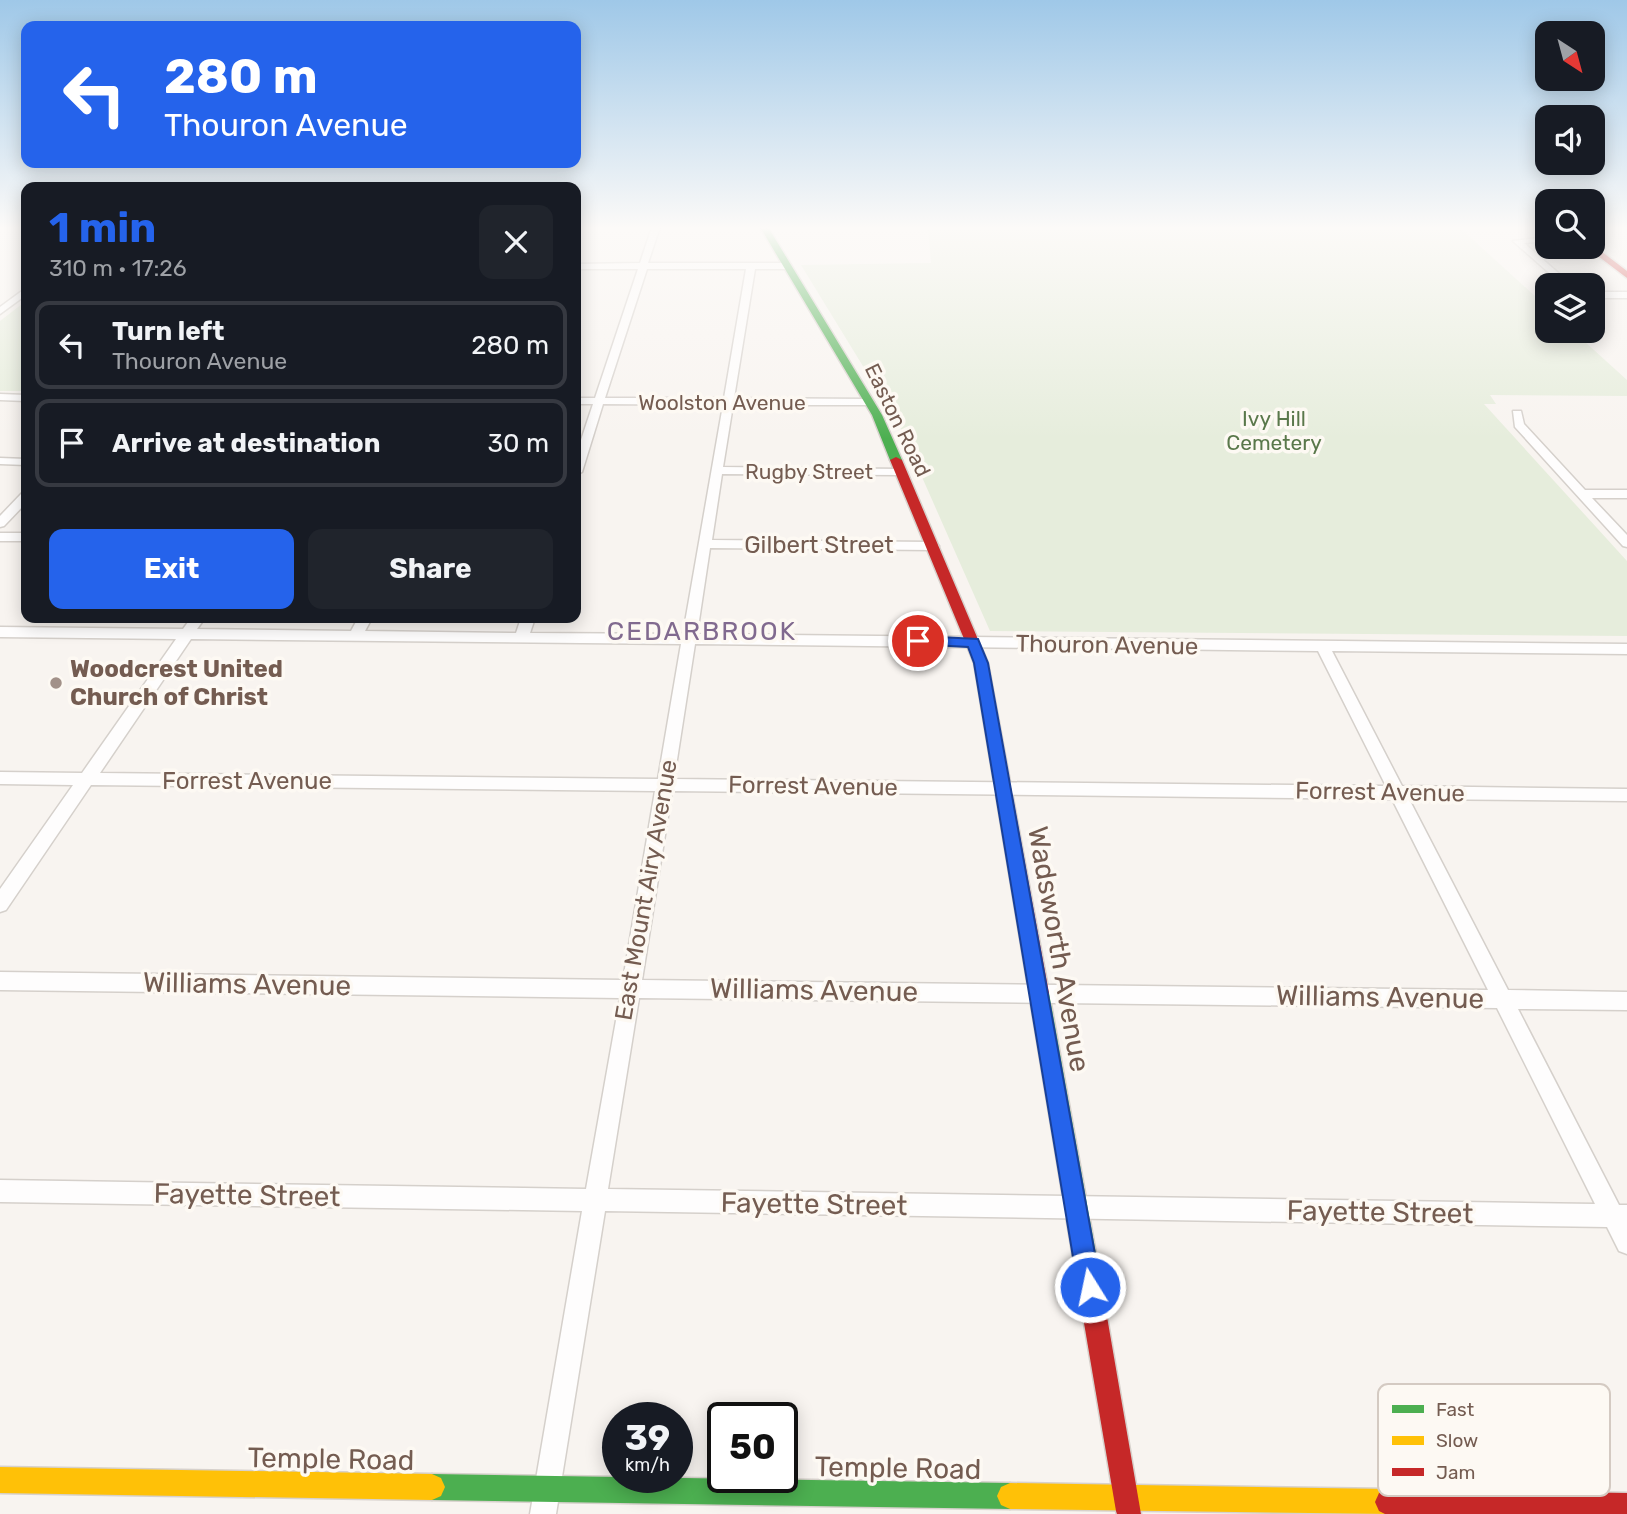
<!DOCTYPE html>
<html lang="en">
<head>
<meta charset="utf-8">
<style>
	:root { --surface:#171b24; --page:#20242c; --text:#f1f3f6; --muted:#9ea1a6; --line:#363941; --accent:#2563eb }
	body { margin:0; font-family:Rubik,sans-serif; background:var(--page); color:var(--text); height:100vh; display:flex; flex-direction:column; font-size:26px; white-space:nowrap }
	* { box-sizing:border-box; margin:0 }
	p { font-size:23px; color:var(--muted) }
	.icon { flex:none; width:38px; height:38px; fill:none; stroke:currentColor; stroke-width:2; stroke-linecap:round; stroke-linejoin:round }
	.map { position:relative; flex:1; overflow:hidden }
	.panel { position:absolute; left:21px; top:182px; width:560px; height:441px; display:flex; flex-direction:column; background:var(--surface); border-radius:14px; box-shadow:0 4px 18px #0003 }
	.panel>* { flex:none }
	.hud { position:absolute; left:21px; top:21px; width:560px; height:147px; border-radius:14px; box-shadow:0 4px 18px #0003; background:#2563eb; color:#fff; overflow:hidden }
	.needle { width:46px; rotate:144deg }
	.controls { position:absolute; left:1535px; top:21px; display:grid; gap:14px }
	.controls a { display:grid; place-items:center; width:70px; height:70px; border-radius:14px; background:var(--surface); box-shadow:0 4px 18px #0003; font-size:35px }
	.speed { position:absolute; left:602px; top:1402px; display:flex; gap:14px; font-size:35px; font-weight:700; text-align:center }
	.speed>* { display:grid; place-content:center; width:91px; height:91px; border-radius:50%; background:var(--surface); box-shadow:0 4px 18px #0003; line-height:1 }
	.speed small { font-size:18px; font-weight:400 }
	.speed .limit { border:4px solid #111; border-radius:10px; background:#fff; color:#111 }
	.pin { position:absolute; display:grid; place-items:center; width:60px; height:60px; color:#fff; margin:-30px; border:4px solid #fff; border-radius:50%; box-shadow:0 2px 7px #0007 }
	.me { position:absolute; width:77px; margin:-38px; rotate:350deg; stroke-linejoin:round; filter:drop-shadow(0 0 5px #0008) }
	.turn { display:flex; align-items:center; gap:24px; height:147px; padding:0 28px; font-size:32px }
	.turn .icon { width:91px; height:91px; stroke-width:2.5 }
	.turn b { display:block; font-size:49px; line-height:60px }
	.round { display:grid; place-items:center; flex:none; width:74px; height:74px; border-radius:14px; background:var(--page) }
	.headline { display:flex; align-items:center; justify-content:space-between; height:119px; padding:0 28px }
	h1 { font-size:42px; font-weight:700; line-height:52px; color:var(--accent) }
	.primary-button { display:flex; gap:14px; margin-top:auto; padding:14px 28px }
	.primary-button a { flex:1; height:80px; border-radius:14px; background:var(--accent); color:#fff; font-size:28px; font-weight:700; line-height:80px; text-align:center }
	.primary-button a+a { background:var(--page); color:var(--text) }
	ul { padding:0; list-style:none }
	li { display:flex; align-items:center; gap:21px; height:88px; margin:0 14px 10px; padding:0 14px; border:4px solid var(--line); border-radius:14px }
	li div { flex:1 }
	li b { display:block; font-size:26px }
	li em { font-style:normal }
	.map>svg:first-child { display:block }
	.green { fill:#e6eddc }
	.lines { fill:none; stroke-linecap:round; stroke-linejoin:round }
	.street-casing { stroke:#d5d0cb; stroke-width:3 }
	.fast-casing { stroke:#d7d1cc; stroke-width:3 }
	.slow-casing { stroke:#d7d1cc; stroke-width:3 }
	.jam-casing { stroke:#d7d1cc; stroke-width:3 }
	.street { fill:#fefdfd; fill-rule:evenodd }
	.fast { fill:#4caf50; fill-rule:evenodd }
	.slow { fill:#ffc107; fill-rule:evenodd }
	.jam { fill:#c62828; fill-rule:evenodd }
	.route { fill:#2563eb; stroke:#184099; stroke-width:2 }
	.poi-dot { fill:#a29189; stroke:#fdf9f3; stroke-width:2.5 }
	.labels { text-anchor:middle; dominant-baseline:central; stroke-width:7; stroke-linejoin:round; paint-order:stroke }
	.far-street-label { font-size:21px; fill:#745c51; stroke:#fdf9f3 }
	.far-park-label { font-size:21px; fill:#5a784b; stroke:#fdf9f3 }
	.street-label { font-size:24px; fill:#745c51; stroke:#fdf9f3 }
	.poi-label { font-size:24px; font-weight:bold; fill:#745c51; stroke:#fdf9f3; text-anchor:start }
	.neighbourhood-label { font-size:26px; letter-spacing:2px; fill:#816a8f; stroke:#fdf9f3 }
	.near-street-label { font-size:28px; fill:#745c51; stroke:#fdf9f3 }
	.key { fill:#fdf9f3; stroke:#d4cac2; stroke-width:2 }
	.key-label { font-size:19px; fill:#745c51 }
</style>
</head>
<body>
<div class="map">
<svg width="1627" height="1514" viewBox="0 0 1627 1514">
	<rect width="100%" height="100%" fill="#f8f4f0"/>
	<g class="green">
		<polygon points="928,227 1459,227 1547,307 1547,331 1573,331 1627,380 1627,396 1490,395 1496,404 1484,404 1627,561 1627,636 990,631 899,425 801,265 931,263"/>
		<polygon points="26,301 26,391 0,391 0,321"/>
	</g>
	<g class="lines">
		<g class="street-casing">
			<g id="street">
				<path d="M 652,227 L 660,227 L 648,263 L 787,263 L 791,266 L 787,269 L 755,269 L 734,398 L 869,399 L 874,402 L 869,405 L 733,405 L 723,467 L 901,469 L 907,472 L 901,475 L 722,474 L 712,540 L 933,542 L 939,546 L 933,550 L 710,548 L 697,634 L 1627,644 L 1627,654 L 1332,651 L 1402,786 L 1627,789 L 1627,801 L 1409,799 L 1508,990 L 1627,992 L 1627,1010 L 1518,1009 L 1619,1205 L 1627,1205 L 1627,1254 L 1619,1251 L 1607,1227 L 605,1211 L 556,1514 L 530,1514 L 582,1211 L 0,1202 L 0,1180 L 586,1189 L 620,998 L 0,990 L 0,972 L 623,980 L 655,791 L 91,785 L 6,910 L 0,912 L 0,889 L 73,785 L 0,784 L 0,772 L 82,773 L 176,639 L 0,637 L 0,627 L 183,629 L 191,618 L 205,618 L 197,629 L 351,631 L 358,618 L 372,618 L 365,631 L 516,633 L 521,618 L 535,618 L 530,633 L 683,634 L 723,405 L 603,404 L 582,472 L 576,475 L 576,455 L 593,404 L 576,404 L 576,398 L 595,398 L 638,269 L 576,269 L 576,264 L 640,263 ZM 647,269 L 746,269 L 724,398 L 605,398 ZM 191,639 L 681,644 L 658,779 L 100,773 ZM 695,644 L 1318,651 L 1386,786 L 674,779 ZM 672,791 L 1392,799 L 1488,990 L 642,980 ZM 639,998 L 1497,1008 L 1595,1204 L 608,1189 Z"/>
				<polygon points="1547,237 1547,241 1524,243 1572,285 1563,285 1513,241"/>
				<polygon points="26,288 26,295 0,314 0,307"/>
				<rect x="1592" y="292" width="35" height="6"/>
				<polygon points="0,394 26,395 26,401 0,400"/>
				<polygon points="1513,411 1521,411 1524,424 1585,490 1627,490 1627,498 1592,498 1627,535 1627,547 1623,546 1515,427"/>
				<polygon points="0,458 26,459 26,465 0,464"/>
				<polygon points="26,492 26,503 4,526 0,527 0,516 22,493"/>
				<rect x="0" y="533" width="26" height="8"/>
			</g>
		</g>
		<g class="fast-casing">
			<g id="fast">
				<polygon points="760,227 768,227 882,415 902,460 900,462 890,460 872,415"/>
				<polygon points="1039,984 1046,987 1049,993 1100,1276 1096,1284 1088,1288 1080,1284 1076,1276 1029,993 1032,987"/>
				<polygon points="432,1474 1010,1483 1019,1487 1023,1496 1019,1505 1010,1509 432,1500 423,1496 419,1487 423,1478"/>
			</g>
		</g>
		<g class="slow-casing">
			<g id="slow">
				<polygon points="0,1467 432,1474 441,1478 445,1487 441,1496 432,1500 0,1493"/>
				<polygon points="1010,1483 1388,1489 1397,1493 1401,1502 1397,1511 1391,1514 1010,1509 1001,1505 997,1496 1001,1487"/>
			</g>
		</g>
		<g class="jam-casing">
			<g id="jam">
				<polygon points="1593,245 1627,271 1627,278 1586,247"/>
				<polygon points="896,457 902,460 988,663 1049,993 1046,999 1039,1002 1032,999 1029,993 974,663 890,460"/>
				<polygon points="1088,1264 1096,1268 1100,1276 1141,1514 1117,1514 1116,1511 1076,1276 1080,1268"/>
				<polygon points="1388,1489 1627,1493 1627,1514 1385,1514 1379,1511 1375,1502 1379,1493"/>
			</g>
		</g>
		<use href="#street" class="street"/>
		<use href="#fast" class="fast"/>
		<use href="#slow" class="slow"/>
		<use href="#jam" class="jam"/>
	</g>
	<linearGradient id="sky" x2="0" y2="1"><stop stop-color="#9fc8e8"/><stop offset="0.52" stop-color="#fcfaf8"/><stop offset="1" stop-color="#fcfaf8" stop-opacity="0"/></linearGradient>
	<rect width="1627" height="439" fill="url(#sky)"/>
	<polygon class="route" points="918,636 978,639 988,663 1101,1287 1098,1295 1090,1299 1081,1295 1078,1287 974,663 968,647 913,644 913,637"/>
	<circle class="poi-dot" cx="56" cy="683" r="7"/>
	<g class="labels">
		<g class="far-street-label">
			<text x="722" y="402">Woolston Avenue</text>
			<text transform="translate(898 420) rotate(64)">Easton Road</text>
			<text x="809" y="471">Rugby Street</text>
		</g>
		<g class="far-park-label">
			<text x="1274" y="418">Ivy Hill<tspan x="1274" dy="24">Cemetery</tspan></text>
		</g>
		<g class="street-label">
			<text x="819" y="545">Gilbert Street</text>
			<text transform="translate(1107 645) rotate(1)">Thouron Avenue</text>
			<text x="247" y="781">Forrest Avenue</text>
			<text transform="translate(813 786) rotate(1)">Forrest Avenue</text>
			<text transform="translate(1380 792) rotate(1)">Forrest Avenue</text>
			<text transform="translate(646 890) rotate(-80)">East Mount Airy Avenue</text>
		</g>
		<g class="poi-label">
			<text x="70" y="669">Woodcrest United<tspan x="70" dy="28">Church of Christ</tspan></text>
		</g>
		<g class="neighbourhood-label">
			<text x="702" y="631">CEDARBROOK</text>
		</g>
		<g class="near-street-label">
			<text transform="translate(1059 949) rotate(80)">Wadsworth Avenue</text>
			<text transform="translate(247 984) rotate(1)">Williams Avenue</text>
			<text transform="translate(814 990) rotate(1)">Williams Avenue</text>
			<text transform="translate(1380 997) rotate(1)">Williams Avenue</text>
			<text transform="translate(247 1195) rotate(1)">Fayette Street</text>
			<text transform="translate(814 1204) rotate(1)">Fayette Street</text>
			<text transform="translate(1380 1212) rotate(1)">Fayette Street</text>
			<text transform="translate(331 1459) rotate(1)">Temple Road</text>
			<text transform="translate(898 1468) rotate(1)">Temple Road</text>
		</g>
	</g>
	<rect x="1378" y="1384" width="232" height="112" rx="10" class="key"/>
	<rect x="1392" y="1405" width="32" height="8" fill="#4caf50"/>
	<rect x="1392" y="1436" width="32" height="9" fill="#ffc107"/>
	<rect x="1392" y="1468" width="32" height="8" fill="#c62828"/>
	<g class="key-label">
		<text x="1436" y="1416">Fast</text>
		<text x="1436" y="1447">Slow</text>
		<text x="1436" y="1479">Jam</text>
	</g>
</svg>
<div class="controls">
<a><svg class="needle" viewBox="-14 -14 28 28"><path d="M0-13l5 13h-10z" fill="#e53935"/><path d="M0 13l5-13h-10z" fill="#9ea1a6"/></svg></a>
<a><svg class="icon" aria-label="sound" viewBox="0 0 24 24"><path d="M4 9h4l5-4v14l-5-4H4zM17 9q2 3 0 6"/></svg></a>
<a><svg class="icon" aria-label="search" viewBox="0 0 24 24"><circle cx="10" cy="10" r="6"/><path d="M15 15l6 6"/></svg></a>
<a><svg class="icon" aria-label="layers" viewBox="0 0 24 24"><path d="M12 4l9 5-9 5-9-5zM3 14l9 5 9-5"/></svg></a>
</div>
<div class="speed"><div>39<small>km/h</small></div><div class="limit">50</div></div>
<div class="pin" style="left:918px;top:641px;background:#d93025"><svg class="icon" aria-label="arrive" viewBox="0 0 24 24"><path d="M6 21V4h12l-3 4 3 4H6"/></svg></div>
<svg class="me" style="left:1090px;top:1287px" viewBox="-20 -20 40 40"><circle r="17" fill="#2563eb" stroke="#fff" stroke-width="3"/><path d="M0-11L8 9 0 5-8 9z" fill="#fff"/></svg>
<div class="hud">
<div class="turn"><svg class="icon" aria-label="left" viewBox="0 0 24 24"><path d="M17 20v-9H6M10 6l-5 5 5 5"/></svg><div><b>280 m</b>Thouron Avenue</div></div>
</div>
<section class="panel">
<div class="headline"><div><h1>1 min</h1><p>310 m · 17:26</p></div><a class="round"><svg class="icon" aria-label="close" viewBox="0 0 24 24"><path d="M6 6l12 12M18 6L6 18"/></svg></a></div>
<ul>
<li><svg class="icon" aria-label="left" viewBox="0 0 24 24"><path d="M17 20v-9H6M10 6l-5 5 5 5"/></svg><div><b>Turn left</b><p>Thouron Avenue</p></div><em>280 m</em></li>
<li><svg class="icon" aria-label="arrive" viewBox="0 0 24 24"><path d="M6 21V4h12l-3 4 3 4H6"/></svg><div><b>Arrive at destination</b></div><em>30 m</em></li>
</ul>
<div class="primary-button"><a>Exit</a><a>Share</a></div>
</section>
</div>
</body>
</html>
